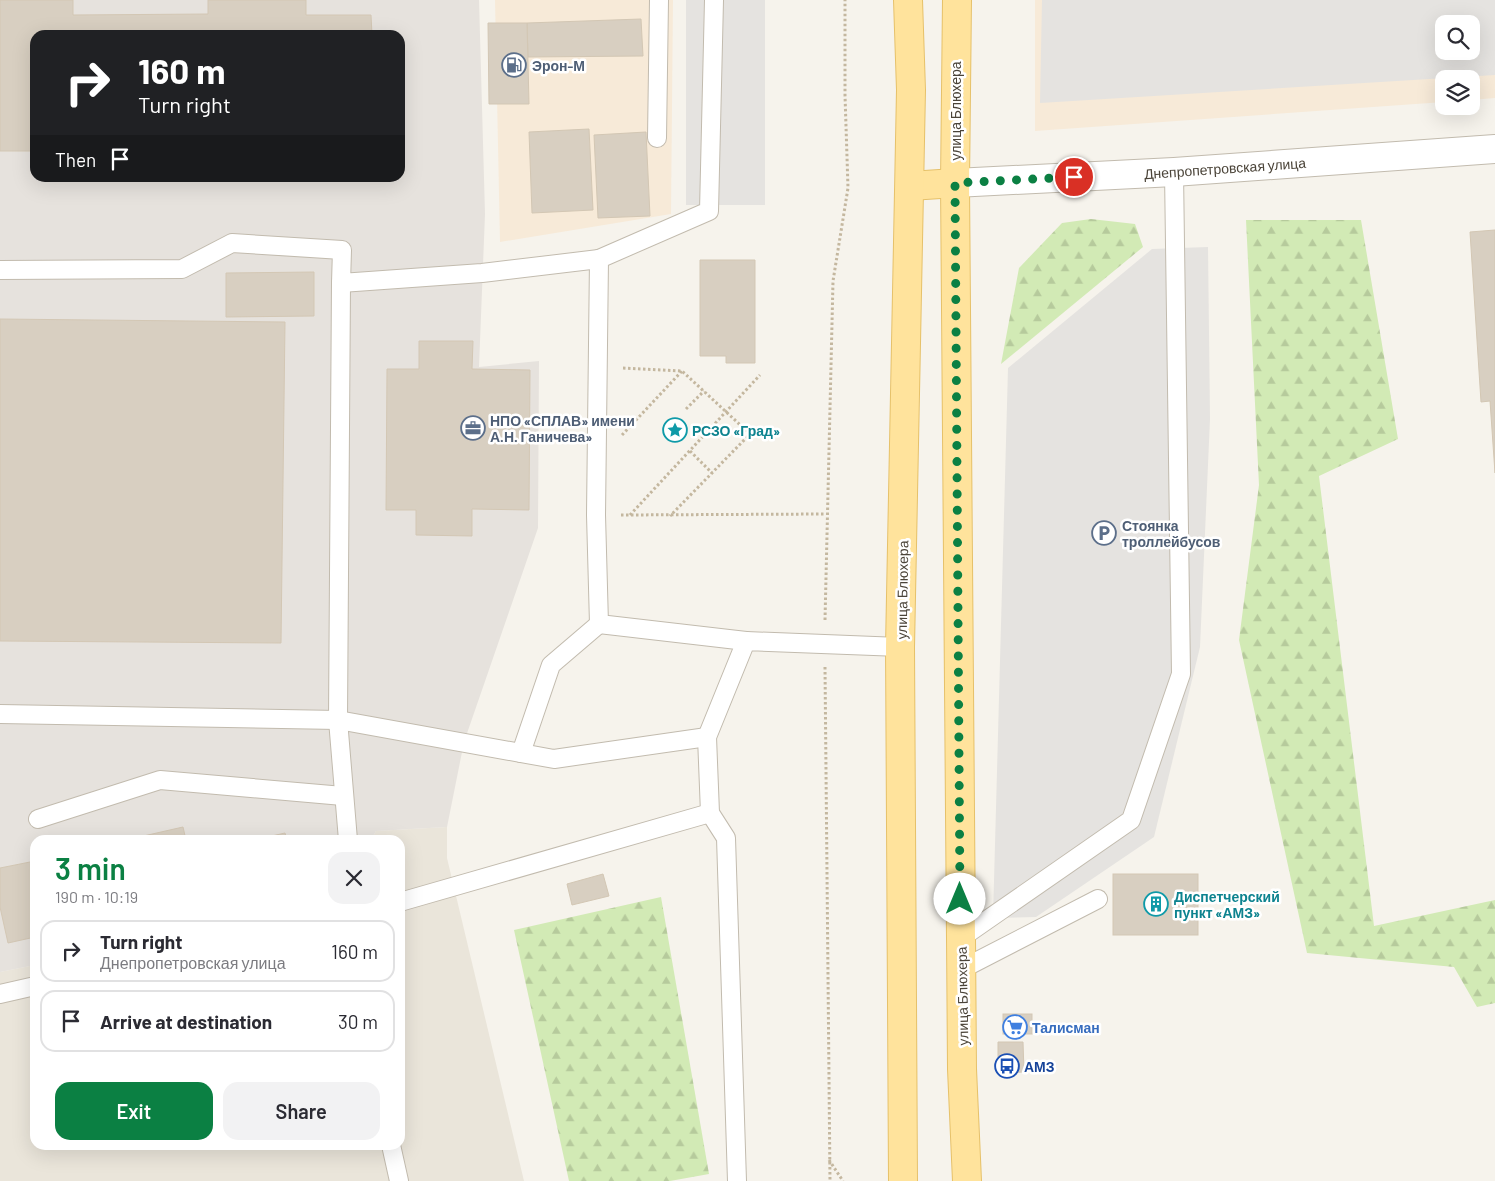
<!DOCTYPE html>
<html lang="en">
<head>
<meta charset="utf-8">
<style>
	:root { --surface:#fff; --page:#f2f2f3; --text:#2b2b33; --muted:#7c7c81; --line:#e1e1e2; --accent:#0b8043 }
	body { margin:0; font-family:Barlow,sans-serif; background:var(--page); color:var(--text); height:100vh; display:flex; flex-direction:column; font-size:19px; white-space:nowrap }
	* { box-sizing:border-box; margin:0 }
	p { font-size:16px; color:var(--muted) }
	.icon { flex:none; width:28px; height:28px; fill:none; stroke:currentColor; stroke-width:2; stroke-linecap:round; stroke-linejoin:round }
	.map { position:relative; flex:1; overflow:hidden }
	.sheet { position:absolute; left:30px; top:835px; width:375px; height:315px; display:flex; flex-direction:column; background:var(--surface); border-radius:15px; box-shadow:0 5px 20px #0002 }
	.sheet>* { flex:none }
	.guide { position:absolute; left:30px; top:30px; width:375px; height:152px; border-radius:15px; box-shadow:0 5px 20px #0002; background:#202124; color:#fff; overflow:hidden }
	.controls { position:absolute; left:1435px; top:15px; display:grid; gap:10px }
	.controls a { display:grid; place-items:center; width:45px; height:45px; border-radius:10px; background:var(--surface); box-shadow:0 5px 20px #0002; font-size:25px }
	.pin { position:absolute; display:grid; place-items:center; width:42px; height:42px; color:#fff; margin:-21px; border:2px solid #fff; border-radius:50%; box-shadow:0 1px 5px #0007 }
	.me { position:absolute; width:55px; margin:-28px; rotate:0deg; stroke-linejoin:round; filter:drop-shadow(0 0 4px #0008) }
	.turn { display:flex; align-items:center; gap:18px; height:105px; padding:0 25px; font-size:22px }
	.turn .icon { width:65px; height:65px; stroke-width:2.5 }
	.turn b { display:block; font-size:35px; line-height:42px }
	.then { display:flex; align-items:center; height:48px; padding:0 25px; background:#0003; gap:10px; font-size:19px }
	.round { display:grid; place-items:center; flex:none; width:52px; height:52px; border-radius:15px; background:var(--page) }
	.overview { display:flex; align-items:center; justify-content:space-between; height:85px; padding:0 25px }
	h1 { font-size:30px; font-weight:600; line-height:38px; color:var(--accent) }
	.cta { display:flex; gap:10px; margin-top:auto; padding:10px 25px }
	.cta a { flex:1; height:58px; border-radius:15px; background:var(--accent); color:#fff; font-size:20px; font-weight:600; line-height:58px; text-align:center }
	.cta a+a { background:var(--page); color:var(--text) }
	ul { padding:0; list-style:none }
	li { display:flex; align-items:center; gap:15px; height:62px; margin:0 10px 8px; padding:0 15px; border:2px solid var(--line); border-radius:15px }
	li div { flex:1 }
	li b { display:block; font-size:19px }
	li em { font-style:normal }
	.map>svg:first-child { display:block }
	.residential { fill:#eae5da }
	.commercial { fill:#f7ead8; fill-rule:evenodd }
	.industrial { fill:#e6e2dd; fill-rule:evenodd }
	.forest { fill:url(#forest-firs) }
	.parking { fill:#e5e3e0; fill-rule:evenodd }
	.building { fill:#d8cfc1; stroke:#d3c7b4 }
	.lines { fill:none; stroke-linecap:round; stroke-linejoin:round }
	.service-casing { stroke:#c2bbae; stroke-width:20 }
	.minor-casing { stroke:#c2bbae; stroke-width:30 }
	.primary-casing { stroke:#e6c16a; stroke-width:30 }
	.path { stroke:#c4b79f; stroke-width:3; stroke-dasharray:2.5 2.5; stroke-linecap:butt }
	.service { stroke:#fff; stroke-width:18 }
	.minor { stroke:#fff; stroke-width:28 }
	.primary { stroke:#ffe39c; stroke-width:28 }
	.route { stroke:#0b8043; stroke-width:9; stroke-dasharray:0 16.2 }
	.labels { text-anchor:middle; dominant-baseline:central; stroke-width:5; stroke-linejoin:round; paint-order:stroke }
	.service-label { font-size:14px; font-weight:bold; fill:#4e5e75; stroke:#fff; text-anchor:start }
	.street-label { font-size:14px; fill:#4b4439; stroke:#fff }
	.culture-label { font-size:14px; font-weight:bold; fill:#0d838f; stroke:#fff; text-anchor:start }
	.shop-label { font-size:14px; font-weight:bold; fill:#366cbe; stroke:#fff; text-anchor:start }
	.transit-label { font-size:14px; font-weight:bold; fill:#164399; stroke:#fff; text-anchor:start }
</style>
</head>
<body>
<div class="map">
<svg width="1495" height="1181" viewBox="0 0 1495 1181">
	<defs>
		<pattern id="forest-firs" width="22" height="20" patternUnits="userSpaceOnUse" patternTransform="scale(1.25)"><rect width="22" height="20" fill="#d2eab5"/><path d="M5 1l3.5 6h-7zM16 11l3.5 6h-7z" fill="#b6ca9c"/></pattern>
	</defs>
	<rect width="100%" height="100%" fill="#f6f3ec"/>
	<polygon class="residential" points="447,827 447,858 524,1181 0,1181 0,972 35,965 35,1145 400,1145 400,840 371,840 376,831"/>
	<g class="commercial">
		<polygon points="495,0 673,0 671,214 500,242"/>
		<path d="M 1035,0 L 1495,0 L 1495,98 L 1471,100 L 1471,79 L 1444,79 L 1444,102 L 1035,131 ZM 1444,24 L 1471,24 L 1471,51 L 1444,51 Z"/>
	</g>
	<path class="industrial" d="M 0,0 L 479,0 L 485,214 L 479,367 L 539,361 L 538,528 L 464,742 L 447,827 L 376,831 L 371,840 L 35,840 L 35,965 L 0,972 ZM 35,35 L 400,35 L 400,178 L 35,178 Z"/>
	<g class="forest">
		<polygon points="1091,219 1135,224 1143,247 1001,364 1019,268 1062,223"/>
		<polygon points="1246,220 1361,220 1398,439 1319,476 1374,926 1495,900 1495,1003 1477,1007 1454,967 1307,953 1239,640 1259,485"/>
		<polygon points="661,897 709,1174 670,1181 569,1181 514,930"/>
	</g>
	<g class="parking">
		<rect x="686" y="0" width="79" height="205"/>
		<path d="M 1042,0 L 1495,0 L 1495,75 L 1040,103 ZM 1444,24 L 1471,24 L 1471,51 L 1444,51 Z"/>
		<polygon points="1208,247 1210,419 1200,647 1154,837 1036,917 993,918 1008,368 1152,249"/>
	</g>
	<g class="building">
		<polygon points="0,0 73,0 73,15 208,14 208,0 306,0 306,15 371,15 372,35 35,35 35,151 0,151"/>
		<polygon points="641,19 643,56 528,57 527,23"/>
		<polygon points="488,23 527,23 529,104 489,104"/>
		<polygon points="589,129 593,210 532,213 529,132"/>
		<polygon points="646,132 650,216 598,218 594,135"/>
		<polygon points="1495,230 1495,473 1490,401 1481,402 1470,232"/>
		<polygon points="700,260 755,260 755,363 726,363 726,356 700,356"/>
		<polygon points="314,272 314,316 226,317 226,273"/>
		<polygon points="0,319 285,322 281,643 0,641"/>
		<polygon points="419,341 473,341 472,369 530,370 529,510 472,509 472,536 416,535 416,510 386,510 387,369 419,369"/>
		<polygon points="183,827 186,840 126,840"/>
		<polygon points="285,833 287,840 254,840"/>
		<polygon points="35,861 35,937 8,943 0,907 0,868"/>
		<polygon points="603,874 609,896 572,905 567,884"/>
		<rect x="1113" y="874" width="85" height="61"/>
		<rect x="1003" y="1014" width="29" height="20"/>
		<polygon points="998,1042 1023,1042 1024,1072 998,1073"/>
	</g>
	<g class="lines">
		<g class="service-casing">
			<g id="service">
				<polyline points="714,0 709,211 599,259 596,515 599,624 746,641"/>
				<polyline points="657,138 659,0"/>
				<polyline points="0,270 182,269 232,243 342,250 341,283 482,273 599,259"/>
				<polyline points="341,283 338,720 348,840"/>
				<polyline points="0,714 338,720 554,759 707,737"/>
				<polyline points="521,753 551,665 599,624"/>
				<polyline points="38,819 160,780 343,796"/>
				<polyline points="400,902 710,813"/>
				<polyline points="961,938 1131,820 1181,674 1174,172"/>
				<polyline points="962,969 1098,899"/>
				<polyline points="0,994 35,986"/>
				<polyline points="391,1145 399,1181"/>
				<polyline points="737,1181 726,838 710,813 707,737 746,641 900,647"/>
			</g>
		</g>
		<g class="minor-casing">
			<polyline id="minor" points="955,183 1174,172 1495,149"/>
		</g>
		<g class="primary-casing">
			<g id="primary">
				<polyline points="957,0 955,183 961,938 962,1069 967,1181"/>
				<polyline points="910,186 955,183"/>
				<polyline points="903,1181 900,647 911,90 908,0"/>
			</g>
		</g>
		<g class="path">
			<polyline points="623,368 682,371 750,434 670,516"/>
			<polyline points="686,409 704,391"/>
			<polyline points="622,435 682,371"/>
			<polyline points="690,451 712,473"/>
			<polyline points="621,515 825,514"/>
			<polyline points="630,515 760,375"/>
			<polyline points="825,620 833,281 848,188 845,95 845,0"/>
			<polyline points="825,667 830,1181"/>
			<polyline points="829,1160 843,1181"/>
		</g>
		<use href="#service" class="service"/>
		<use href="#minor" class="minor"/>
		<use href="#primary" class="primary"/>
	</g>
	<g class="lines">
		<polyline class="route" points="960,899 955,183 1074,177"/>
	</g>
	<defs>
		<g id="fuel-ring" transform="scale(1.25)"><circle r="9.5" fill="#fff" stroke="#5c6f8a" stroke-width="1.5"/><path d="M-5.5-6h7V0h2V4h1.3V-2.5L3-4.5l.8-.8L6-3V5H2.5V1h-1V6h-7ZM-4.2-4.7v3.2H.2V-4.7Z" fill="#5c6f8a"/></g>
		<g id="office-ring" transform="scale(1.25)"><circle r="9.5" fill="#fff" stroke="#5c6f8a" stroke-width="1.5"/><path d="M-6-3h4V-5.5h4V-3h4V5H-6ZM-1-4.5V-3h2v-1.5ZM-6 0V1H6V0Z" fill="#5c6f8a"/></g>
		<g id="sight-ring" transform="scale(1.25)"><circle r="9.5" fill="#fff" stroke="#0f9aa8" stroke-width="1.5"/><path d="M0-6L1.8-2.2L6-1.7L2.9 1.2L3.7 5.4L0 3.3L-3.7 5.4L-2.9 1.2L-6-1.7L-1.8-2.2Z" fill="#0f9aa8"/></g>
		<g id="parking-ring" transform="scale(1.25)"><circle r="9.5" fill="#fff" stroke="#5c6f8a" stroke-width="1.5"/><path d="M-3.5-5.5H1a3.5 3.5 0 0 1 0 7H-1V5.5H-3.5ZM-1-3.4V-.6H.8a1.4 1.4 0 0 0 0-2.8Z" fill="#5c6f8a"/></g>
		<g id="building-ring" transform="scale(1.25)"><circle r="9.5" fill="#fff" stroke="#0f9aa8" stroke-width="1.5"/><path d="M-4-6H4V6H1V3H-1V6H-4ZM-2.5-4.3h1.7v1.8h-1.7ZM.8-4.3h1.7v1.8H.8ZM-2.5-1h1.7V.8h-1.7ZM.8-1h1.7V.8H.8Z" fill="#0f9aa8"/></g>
		<g id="supermarket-ring" transform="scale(1.25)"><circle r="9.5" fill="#fff" stroke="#3f7fe0" stroke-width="1.5"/><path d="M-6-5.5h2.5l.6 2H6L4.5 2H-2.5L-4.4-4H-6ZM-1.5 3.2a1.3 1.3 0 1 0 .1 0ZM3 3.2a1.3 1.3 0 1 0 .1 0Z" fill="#3f7fe0"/></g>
		<g id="bus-ring" transform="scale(1.25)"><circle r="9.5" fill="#fff" stroke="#1a4fb4" stroke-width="1.5"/><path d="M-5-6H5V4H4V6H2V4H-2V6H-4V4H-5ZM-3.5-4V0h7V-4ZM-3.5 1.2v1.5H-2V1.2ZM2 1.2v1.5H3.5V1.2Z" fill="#1a4fb4"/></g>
	</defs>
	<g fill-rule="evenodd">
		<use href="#fuel-ring" x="514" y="65"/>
		<use href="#office-ring" x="473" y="428"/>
		<use href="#sight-ring" x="675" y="430"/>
		<use href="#parking-ring" x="1104" y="533"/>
		<use href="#building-ring" x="1156" y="904"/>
		<use href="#supermarket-ring" x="1015" y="1027"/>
		<use href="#bus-ring" x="1007" y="1066"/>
	</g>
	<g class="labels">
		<g class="service-label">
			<text x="532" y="65">Эрон-М</text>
			<text x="490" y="420">НПО «СПЛАВ» имени<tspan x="490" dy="16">А.Н. Ганичева»</tspan></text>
			<text x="1122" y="525">Стоянка<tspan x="1122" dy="16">троллейбусов</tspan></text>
		</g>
		<g class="street-label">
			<text transform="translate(955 111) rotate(-90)">улица Блюхера</text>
			<text transform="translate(1225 168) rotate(-4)">Днепропетровская улица</text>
			<text transform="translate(902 590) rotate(-89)">улица Блюхера</text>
			<text transform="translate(962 996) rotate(-91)">улица Блюхера</text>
		</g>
		<g class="culture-label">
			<text x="692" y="430">РСЗО «Град»</text>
			<text x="1174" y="896">Диспетчерский<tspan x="1174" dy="16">пункт «АМЗ»</tspan></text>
		</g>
		<g class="shop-label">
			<text x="1032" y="1027">Талисман</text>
		</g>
		<g class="transit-label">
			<text x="1024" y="1066">АМЗ</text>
		</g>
	</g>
</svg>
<div class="controls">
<a><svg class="icon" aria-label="search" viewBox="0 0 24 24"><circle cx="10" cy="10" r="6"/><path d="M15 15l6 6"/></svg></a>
<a><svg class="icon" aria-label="layers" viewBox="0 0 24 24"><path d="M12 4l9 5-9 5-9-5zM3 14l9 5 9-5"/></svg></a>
</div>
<div class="pin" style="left:1074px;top:177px;background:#d93025"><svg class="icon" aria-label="arrive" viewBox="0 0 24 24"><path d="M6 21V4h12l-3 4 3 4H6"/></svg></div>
<svg class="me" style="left:960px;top:899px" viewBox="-20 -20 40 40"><circle r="19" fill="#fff"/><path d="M0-13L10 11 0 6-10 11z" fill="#0b8043"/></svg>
<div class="guide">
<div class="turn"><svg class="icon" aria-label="right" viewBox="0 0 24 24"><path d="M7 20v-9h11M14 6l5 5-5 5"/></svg><div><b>160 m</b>Turn right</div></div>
<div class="then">Then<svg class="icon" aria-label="arrive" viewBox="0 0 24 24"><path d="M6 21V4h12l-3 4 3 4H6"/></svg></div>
</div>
<section class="sheet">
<div class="overview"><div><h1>3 min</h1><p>190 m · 10:19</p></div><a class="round"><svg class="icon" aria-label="close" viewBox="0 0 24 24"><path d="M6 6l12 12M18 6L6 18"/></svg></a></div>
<ul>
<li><svg class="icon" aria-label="right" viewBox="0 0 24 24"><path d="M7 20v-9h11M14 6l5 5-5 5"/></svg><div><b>Turn right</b><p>Днепропетровская улица</p></div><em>160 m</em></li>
<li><svg class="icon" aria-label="arrive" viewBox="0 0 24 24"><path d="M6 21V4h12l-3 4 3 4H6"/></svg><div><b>Arrive at destination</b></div><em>30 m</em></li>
</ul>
<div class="cta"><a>Exit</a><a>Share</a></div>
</section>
</div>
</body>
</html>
